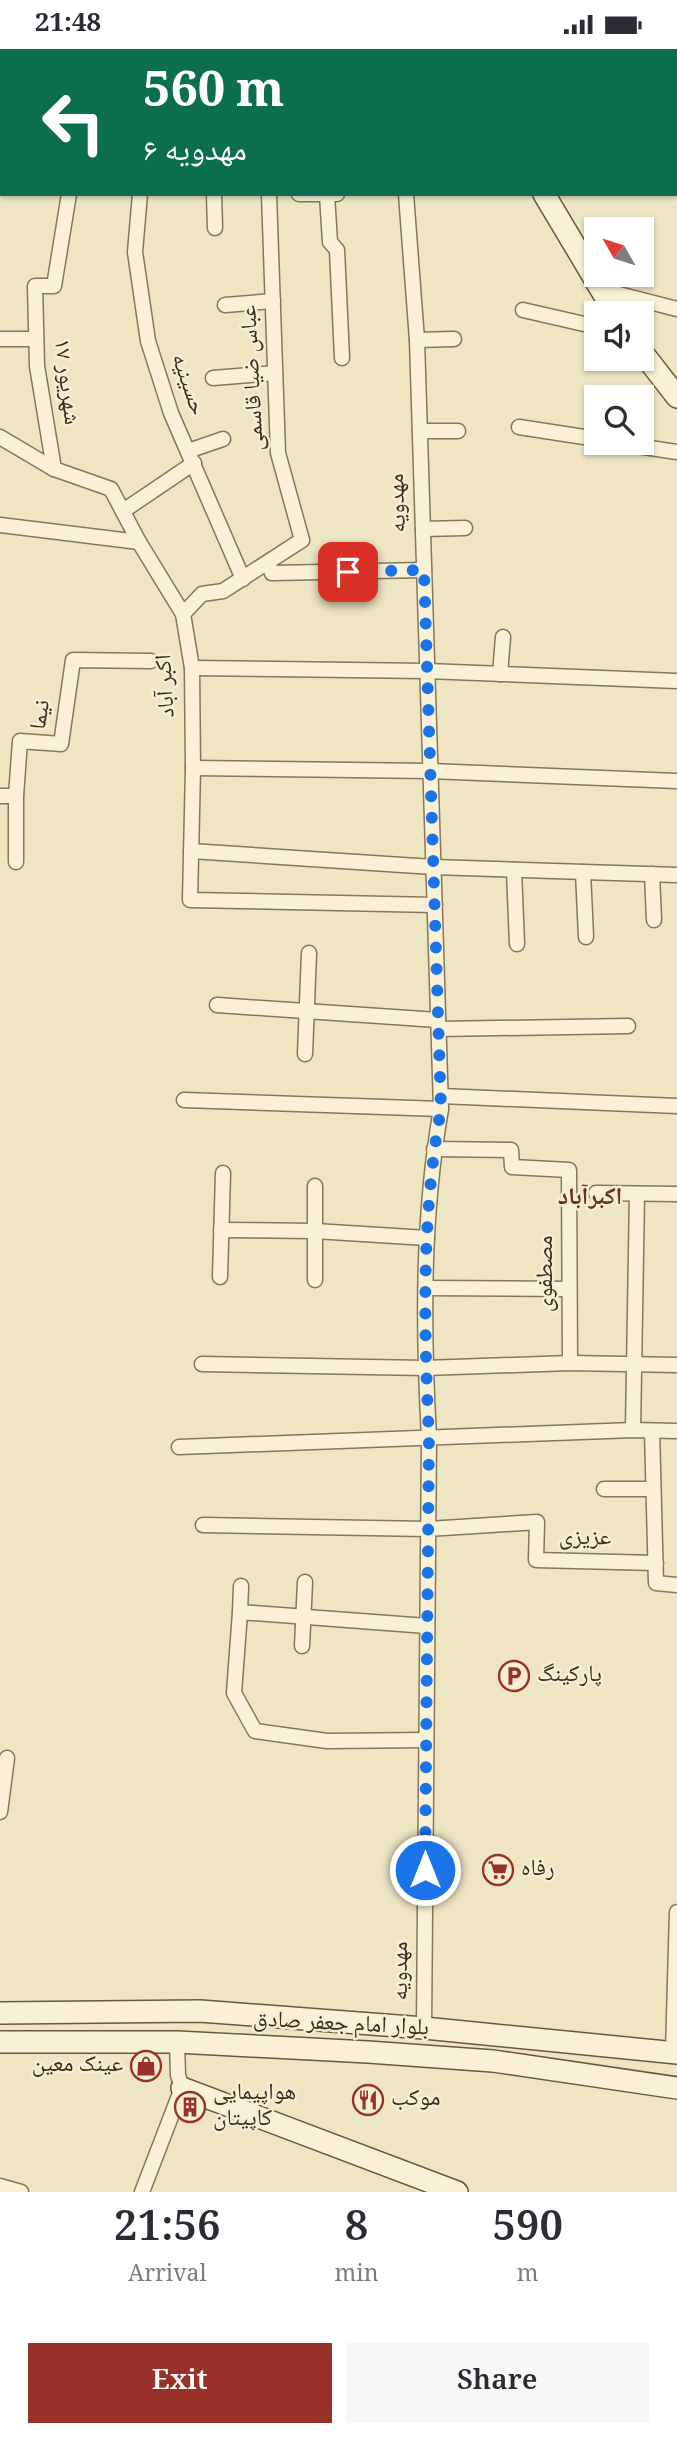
<!DOCTYPE html>
<html lang="en">
<head>
<meta charset="utf-8">
<style>
	:root { --surface:#fff; --page:#f7f7f7; --text:#2b2b33; --muted:#7c7c81; --accent:#983229 }
	body { margin:0; font-family:Georgia,"Noto Naskh Arabic",serif; background:var(--page); color:var(--text); height:100vh; display:flex; flex-direction:column; font-size:26px; white-space:nowrap }
	* { box-sizing:border-box; margin:0 }
	p { font-size:23px; color:var(--muted) }
	.icon { flex:none; width:38px; height:38px; fill:none; stroke:currentColor; stroke-width:2; stroke-linecap:round; stroke-linejoin:round }
	.map { position:relative; height:2143px; overflow:hidden }
	.panel { display:flex; flex-direction:column; background:var(--surface); flex:1 }
	.panel>* { flex:none }
	.hud { position:absolute; left:0px; top:0px; width:677px; height:147px; box-shadow:0 2px 5px #0004; background:#0b6e4f; color:#fff; overflow:hidden }
	.needle { width:46px; rotate:309deg }
	.tools { position:absolute; left:584px; top:168px; display:grid; gap:14px }
	.tools a { display:grid; place-items:center; width:70px; height:70px; border-radius:0px; background:var(--surface); box-shadow:0 2px 5px #0004; font-size:35px }
	.pin { position:absolute; display:grid; place-items:center; width:60px; height:60px; color:#fff; margin:-30px; border-radius:14px; box-shadow:0 4px 10px #0006 }
	.me { position:absolute; width:77px; margin:-38px; rotate:0deg; stroke-linejoin:round; filter:drop-shadow(0 0 5px #0008) }
	.turn { display:flex; align-items:center; gap:24px; height:147px; padding:0 28px; font-size:32px }
	.turn .icon { width:91px; height:91px; stroke-width:2.5 }
	.turn b { display:block; font-size:49px; line-height:60px }
	.eta { display:flex; justify-content:space-evenly; align-items:center; height:119px; text-align:center }
	.eta b { font-size:42px; font-weight:600; line-height:49px }
	.action { display:flex; gap:14px; margin-top:auto; padding:14px 28px }
	.action a { flex:1; height:80px; border-radius:0px; background:var(--accent); color:#fff; font-size:28px; font-weight:600; line-height:80px; text-align:center }
	.action a+a { background:var(--page); color:var(--text) }
	.status { display:flex; justify-content:space-between; align-items:center; height:49px; padding:0 35px; background:var(--surface); direction:ltr }
	.status svg { height:19px; fill:currentColor }
	.map>svg:first-child { display:block }
	.lines { fill:none; stroke-linecap:round; stroke-linejoin:round }
	.street-casing { stroke:#88765a; stroke-width:17 }
	.secondary-casing { stroke:#6a573d; stroke-width:24 }
	.street { stroke:#f9f1d6; stroke-width:14 }
	.secondary { stroke:#f9f1d6; stroke-width:21 }
	.route { stroke:#1a73e8; stroke-width:12; stroke-dasharray:0 21.6 }
	.labels { text-anchor:middle; dominant-baseline:central; stroke-width:5; stroke-linejoin:round; paint-order:stroke }
	.street-label { font-size:23px; fill:#382d1e; stroke:#f6eed2 }
	.poi-label { font-size:23px; fill:#382d1e; stroke:#f6eed2; text-anchor:start }
	.neighbourhood-label { font-size:24px; font-weight:bold; fill:#65321d; stroke:#f6eed2 }
</style>
</head>
<body>
<div class="status"><b>21:48</b><svg viewBox="0 0 49 12"><path d="M0 12V9h3v3zM5 12V6h3v6zM10 12V3h3v9zM15 12V0h3v12zM26 1h20v11H26zM47 4h2v5h-2z"/></svg></div>
<div class="map">
<svg width="677" height="2143" viewBox="0 0 677 2143">
	<rect width="100%" height="100%" fill="#eee5c3"/>
	<g class="lines">
		<g class="street-casing">
			<g id="street">
				<polyline points="213,0 214,2"/>
				<polyline points="373,2 373,0"/>
				<polyline points="676,11 677,11"/>
				<polyline points="0,83 2,84"/>
				<polyline points="676,121 677,120"/>
				<polyline points="140,145 135,203 148,292 171,364 243,530"/>
				<polyline points="214,145 215,179"/>
				<polyline points="299,145 337,145"/>
				<path d="M 406,145 L 417,291 L 441,1060 C 422,1168 423,1279 429,1389 L 424,1979"/>
				<polyline points="327,146 330,193 337,201 342,309"/>
				<polyline points="599,240 677,260"/>
				<polyline points="225,256 273,252"/>
				<polyline points="523,261 597,278"/>
				<polyline points="0,290 36,290"/>
				<polyline points="417,291 454,290"/>
				<polyline points="213,329 275,324"/>
				<polyline points="519,378 597,390"/>
				<polyline points="420,382 458,382"/>
				<polyline points="0,388 54,420 111,440 139,493 183,565 192,619 193,719 190,851 435,856"/>
				<polyline points="618,394 677,403"/>
				<polyline points="188,402 223,390"/>
				<polyline points="54,420 37,317 35,237 54,237 69,145"/>
				<polyline points="123,462 194,414"/>
				<polyline points="0,476 139,493"/>
				<polyline points="423,480 465,479"/>
				<polyline points="268,514 272,524 424,521"/>
				<polyline points="183,565 202,545 223,542 302,491 278,404 269,145"/>
				<polyline points="192,619 427,622 677,632"/>
				<polyline points="500,625 503,588"/>
				<polyline points="193,719 430,722 677,732"/>
				<polyline points="0,747 16,747 20,692 61,695 73,611 151,612"/>
				<polyline points="191,802 433,818 677,826"/>
				<polyline points="16,813 16,747"/>
				<polyline points="514,821 517,895"/>
				<polyline points="583,823 586,888"/>
				<polyline points="652,825 654,871"/>
				<polyline points="217,956 438,971"/>
				<polyline points="439,980 628,977"/>
				<polyline points="305,1005 309,904"/>
				<polyline points="441,1047 677,1057"/>
				<polyline points="184,1051 441,1060"/>
				<polyline points="434,1100 511,1101 512,1118 569,1121 570,1314"/>
				<polyline points="596,1144 677,1145"/>
				<polyline points="221,1181 315,1182 427,1189"/>
				<polyline points="220,1228 223,1124"/>
				<polyline points="315,1231 315,1137"/>
				<polyline points="426,1239 569,1240"/>
				<polyline points="202,1315 425,1319 570,1314 677,1316"/>
				<polyline points="633,1381 637,1145"/>
				<polyline points="652,1382 656,1534 677,1536"/>
				<polyline points="179,1398 633,1381 677,1382"/>
				<polyline points="604,1440 653,1440"/>
				<polyline points="203,1476 428,1480 537,1473 536,1511 656,1514"/>
				<polyline points="240,1563 241,1537"/>
				<polyline points="302,1597 305,1533"/>
				<polyline points="426,1691 327,1692 255,1682 234,1644 240,1563 427,1577"/>
				<polyline points="0,1763 7,1709"/>
				<polyline points="673,2003 677,1863"/>
				<polyline points="0,2137 21,2143"/>
				<polyline points="142,2143 182,2039 178,2026 177,1993"/>
			</g>
		</g>
		<g class="secondary-casing">
			<g id="secondary">
				<polyline points="544,2 544,0"/>
				<polyline points="544,145 615,264"/>
				<polyline points="642,303 677,348"/>
				<polyline points="0,1964 200,1962 424,1979 677,2004"/>
				<polyline points="0,1993 177,1993 368,2003 493,2012 677,2039"/>
				<polyline points="182,2039 457,2143"/>
			</g>
		</g>
		<use href="#street" class="street"/>
		<use href="#secondary" class="secondary"/>
	</g>
	<g class="lines">
		<path class="route" d="M 348,523 L 424,521 L 441,1060 C 421,1168 424,1279 429,1389 L 425,1821"/>
	</g>
	<defs>
		<g id="parking-ring" transform="scale(1.575)"><circle r="9.5" fill="#f6eed2" stroke="#983229" stroke-width="1.5"/><path d="M-3.5-5.5H1a3.5 3.5 0 0 1 0 7H-1V5.5H-3.5ZM-1-3.4V-.6H.8a1.4 1.4 0 0 0 0-2.8Z" fill="#983229"/></g>
		<g id="supermarket-ring" transform="scale(1.575)"><circle r="9.5" fill="#f6eed2" stroke="#983229" stroke-width="1.5"/><path d="M-6-5.5h2.5l.6 2H6L4.5 2H-2.5L-4.4-4H-6ZM-1.5 3.2a1.3 1.3 0 1 0 .1 0ZM3 3.2a1.3 1.3 0 1 0 .1 0Z" fill="#983229"/></g>
		<g id="shop-ring" transform="scale(1.575)"><circle r="9.5" fill="#f6eed2" stroke="#983229" stroke-width="1.5"/><path d="M-5-2.5h2.3a2.7 3.5 0 0 1 5.4 0H5L5.5 6h-11ZM-1.5-2.5h3a1.5 2.3 0 0 0-3 0Z" fill="#983229"/></g>
		<g id="restaurant-ring" transform="scale(1.575)"><circle r="9.5" fill="#f6eed2" stroke="#983229" stroke-width="1.5"/><path d="M-5-6h1v4h1v-4h1v4h1v-4h1v5L-1.5 .5V6h-2V.5L-5-1ZM5-6V6H3V1.5H1.5Q1.5-4 5-6Z" fill="#983229"/></g>
		<g id="building-ring" transform="scale(1.575)"><circle r="9.5" fill="#f6eed2" stroke="#983229" stroke-width="1.5"/><path d="M-4-6H4V6H1V3H-1V6H-4ZM-2.5-4.3h1.7v1.8h-1.7ZM.8-4.3h1.7v1.8H.8ZM-2.5-1h1.7V.8h-1.7ZM.8-1h1.7V.8H.8Z" fill="#983229"/></g>
	</defs>
	<g fill-rule="evenodd">
		<use href="#parking-ring" x="514" y="1627"/>
		<use href="#supermarket-ring" x="498" y="1821"/>
		<use href="#shop-ring" x="146" y="2017"/>
		<use href="#restaurant-ring" x="368" y="2051"/>
		<use href="#building-ring" x="190" y="2058"/>
	</g>
	<g class="labels">
		<g class="street-label">
			<text transform="translate(254 329) rotate(-93)">عباس ضیا قاسمی</text>
			<text transform="translate(65 333) rotate(83)">۱۷ شهریور</text>
			<text transform="translate(187 336) rotate(71)">حسینیه</text>
			<text transform="translate(399 454) rotate(-92)">مهدویه</text>
			<text transform="translate(167 637) rotate(-93)">اکبر آباد</text>
			<text transform="translate(42 666) rotate(-81)">نیما</text>
			<text transform="translate(547 1225) rotate(-90)">مصطفوی</text>
			<text transform="translate(585 1490) rotate(1)">عزیزی</text>
			<text transform="translate(402 1922) rotate(-90)">مهدویه</text>
			<text transform="translate(341 1976) rotate(3)">بلوار امام جعفر صادق</text>
		</g>
		<g class="poi-label">
			<text x="537" y="1627">پارکینگ</text>
			<text x="521" y="1821">رفاه</text>
			<text x="123" y="2017" text-anchor="end">عینک معین</text>
			<text x="213" y="2045">هواپیمایی<tspan x="213" dy="26">کاپیتان</tspan></text>
			<text x="391" y="2051">موکب</text>
		</g>
		<g class="neighbourhood-label">
			<text x="590" y="1149">اکبرآباد</text>
		</g>
	</g>
</svg>
<div class="tools">
<a><svg class="needle" viewBox="-14 -14 28 28"><path d="M0-13l5 13h-10z" fill="#e53935"/><path d="M0 13l5-13h-10z" fill="#7c7c81"/></svg></a>
<a><svg class="icon" aria-label="sound" viewBox="0 0 24 24"><path d="M4 9h4l5-4v14l-5-4H4zM17 9q2 3 0 6"/></svg></a>
<a><svg class="icon" aria-label="search" viewBox="0 0 24 24"><circle cx="10" cy="10" r="6"/><path d="M15 15l6 6"/></svg></a>
</div>
<div class="pin" style="left:348px;top:523px;background:#d93025"><svg class="icon" aria-label="arrive" viewBox="0 0 24 24"><path d="M6 21V4h12l-3 4 3 4H6"/></svg></div>
<svg class="me" style="left:425px;top:1821px" viewBox="-20 -20 40 40"><circle r="17" fill="#1a73e8" stroke="#fff" stroke-width="3"/><path d="M0-11L8 9 0 5-8 9z" fill="#fff"/></svg>
<div class="hud">
<div class="turn"><svg class="icon" aria-label="left" viewBox="0 0 24 24"><path d="M17 20v-9H6M10 6l-5 5 5 5"/></svg><div><b>560 m</b>مهدویه ۶</div></div>
</div>
</div>
<section class="panel">
<div class="eta">
<div><b>21:56</b><p>Arrival</p></div>
<div><b>8</b><p>min</p></div>
<div><b>590</b><p>m</p></div>
</div>
<div class="action"><a>Exit</a><a>Share</a></div>
</section>
</body>
</html>
